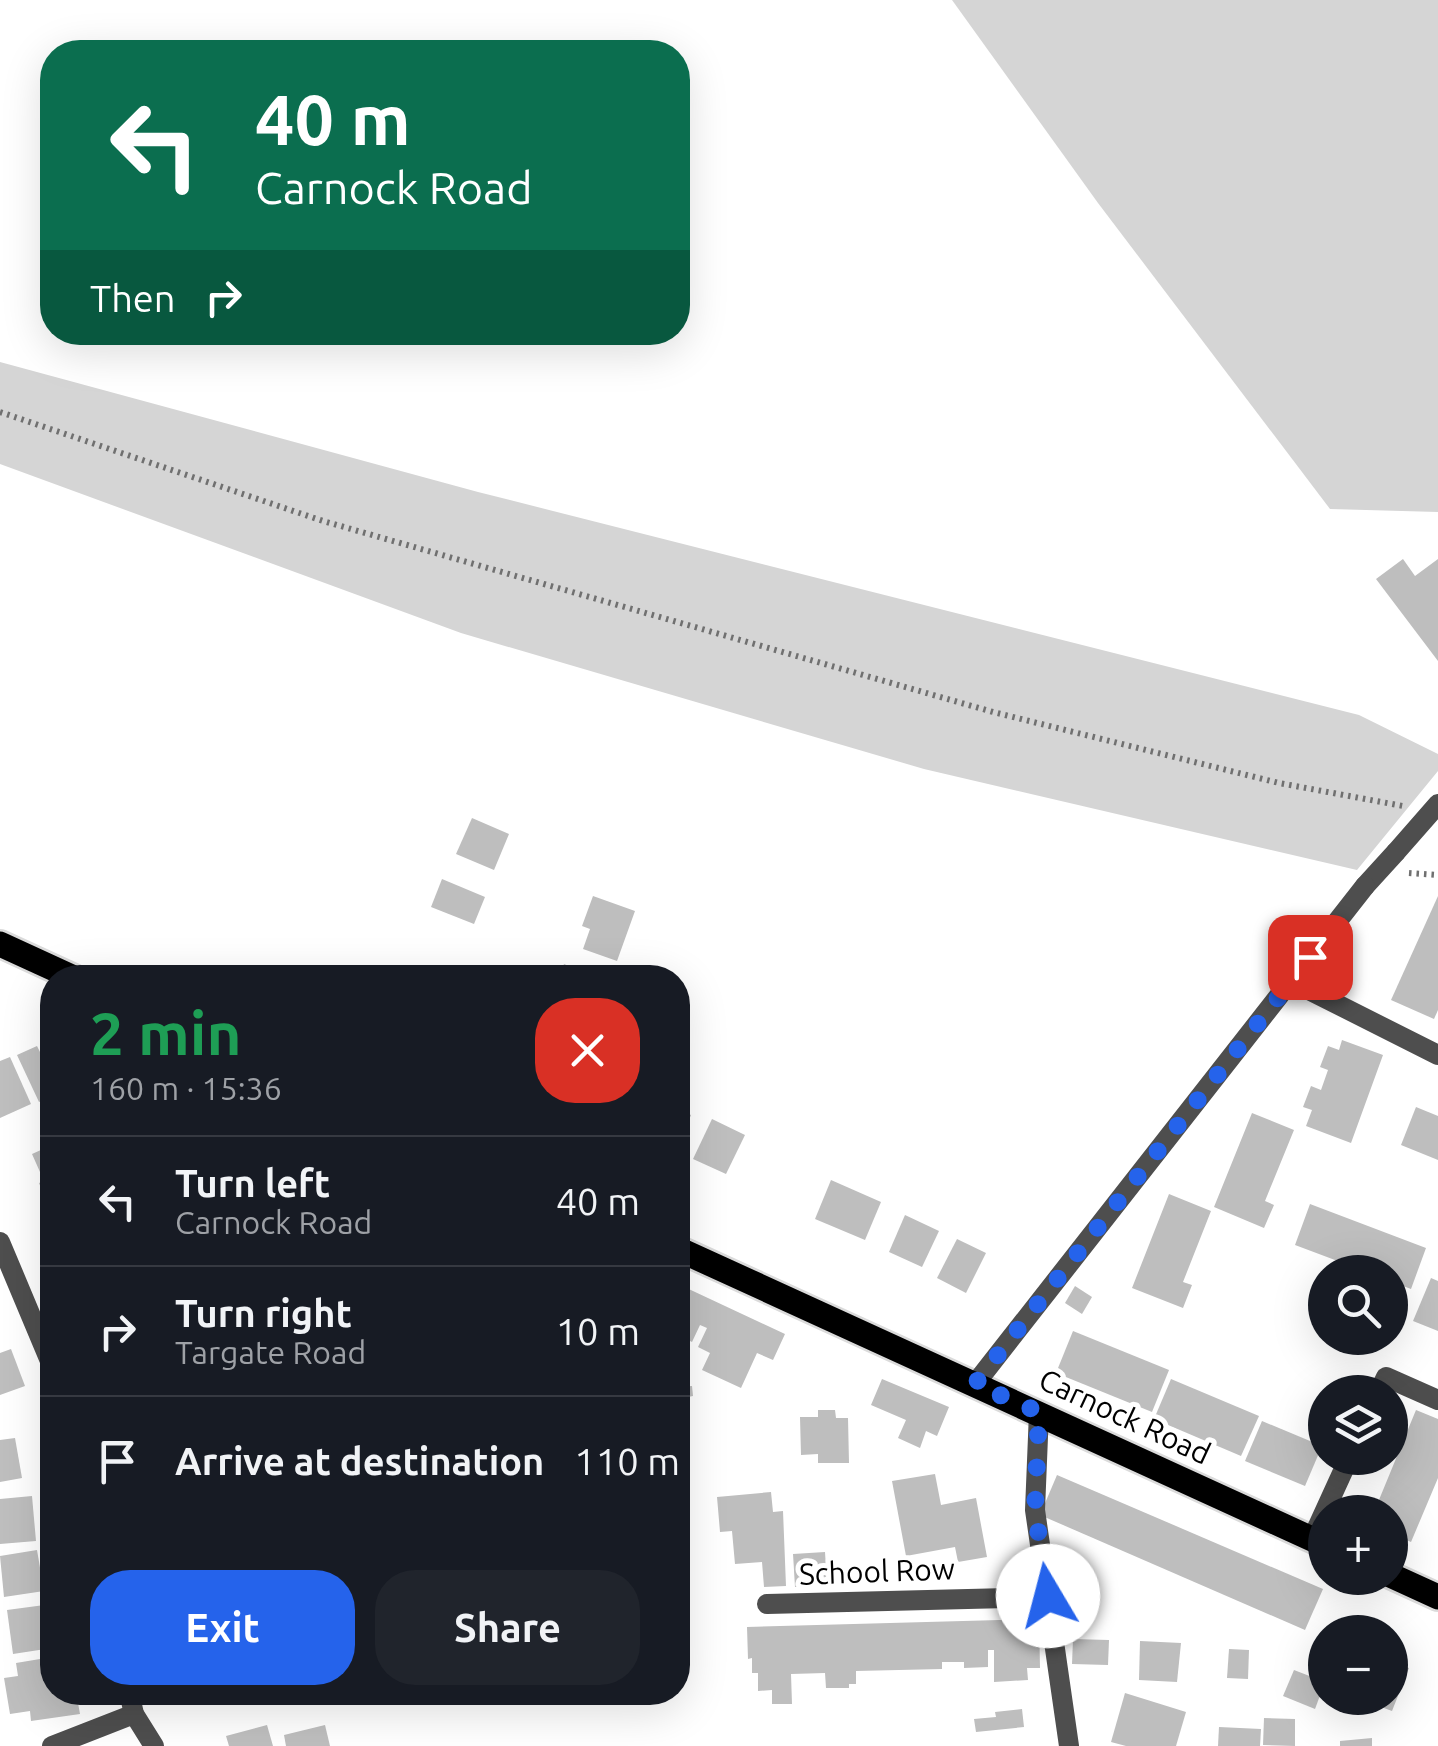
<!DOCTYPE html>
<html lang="en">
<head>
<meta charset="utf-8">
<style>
	:root { --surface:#171b24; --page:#20242c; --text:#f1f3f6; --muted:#9ea1a6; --line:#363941; --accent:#2563eb }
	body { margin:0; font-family:Ubuntu,sans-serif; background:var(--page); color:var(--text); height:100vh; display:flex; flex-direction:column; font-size:38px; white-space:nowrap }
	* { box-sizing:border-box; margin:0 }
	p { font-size:32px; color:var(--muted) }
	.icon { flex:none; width:55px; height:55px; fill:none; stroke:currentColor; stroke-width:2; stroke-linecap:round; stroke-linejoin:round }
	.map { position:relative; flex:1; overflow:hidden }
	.sheet { position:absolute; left:40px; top:965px; width:650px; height:740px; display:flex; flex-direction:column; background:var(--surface); border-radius:40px; box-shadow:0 10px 40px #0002 }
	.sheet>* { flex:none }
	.hud { position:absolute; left:40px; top:40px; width:650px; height:305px; border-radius:40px; box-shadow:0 10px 40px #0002; background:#0b6e4f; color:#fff; overflow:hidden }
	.controls { position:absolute; left:1308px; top:1255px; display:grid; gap:20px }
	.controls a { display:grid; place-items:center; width:100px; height:100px; border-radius:50%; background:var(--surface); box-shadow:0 10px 40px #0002; font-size:50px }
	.pin { position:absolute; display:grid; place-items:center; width:85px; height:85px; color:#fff; margin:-42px; border-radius:20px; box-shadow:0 5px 15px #0006 }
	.me { position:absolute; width:110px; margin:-55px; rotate:352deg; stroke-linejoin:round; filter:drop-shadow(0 0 8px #0008) }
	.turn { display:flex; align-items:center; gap:35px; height:210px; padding:0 50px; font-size:45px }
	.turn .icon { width:130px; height:130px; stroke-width:2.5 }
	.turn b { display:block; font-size:70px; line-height:85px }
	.then { display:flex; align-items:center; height:95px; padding:0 50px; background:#0003; gap:20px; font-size:38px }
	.round { display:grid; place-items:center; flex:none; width:105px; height:105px; border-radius:40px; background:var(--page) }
	.head { display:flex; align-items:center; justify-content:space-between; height:170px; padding:0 50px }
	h1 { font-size:60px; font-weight:600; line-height:75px; color:#1e9e55 }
	.primary-button { display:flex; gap:20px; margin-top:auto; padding:20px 50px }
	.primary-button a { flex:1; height:115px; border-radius:40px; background:var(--accent); color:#fff; font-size:40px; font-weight:600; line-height:115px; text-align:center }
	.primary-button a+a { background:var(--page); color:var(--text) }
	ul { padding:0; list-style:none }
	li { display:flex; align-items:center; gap:30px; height:130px; padding:0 50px; border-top:2px solid var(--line) }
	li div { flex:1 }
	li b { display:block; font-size:38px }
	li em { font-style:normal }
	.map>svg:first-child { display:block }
	.green { fill:#d5d5d5 }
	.building { fill:#bebebe }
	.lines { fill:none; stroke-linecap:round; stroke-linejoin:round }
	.primary-casing { stroke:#dbdbdb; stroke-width:30 }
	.path { stroke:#707070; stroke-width:6; stroke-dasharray:2.5 5; stroke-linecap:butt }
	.service { stroke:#4e4e4e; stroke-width:20 }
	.minor { stroke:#4e4e4e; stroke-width:20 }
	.primary { stroke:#000; stroke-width:25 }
	.service-bridge { stroke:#4e4e4e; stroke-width:20 }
	.route { stroke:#2563eb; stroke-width:18; stroke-dasharray:0 32.4 }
	.labels { text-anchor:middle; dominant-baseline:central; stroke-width:10; stroke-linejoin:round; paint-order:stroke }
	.street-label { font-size:30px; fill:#000; stroke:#fff }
</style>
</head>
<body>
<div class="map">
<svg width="1438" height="1746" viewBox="0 0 1438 1746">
	<rect width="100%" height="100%" fill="#fff"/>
	<g class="green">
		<polygon points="952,0 1438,0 1438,512 1330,509 1098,203"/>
		<polygon points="0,362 478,492 1359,715 1438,754 1438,771 1357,870 924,769 461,633 0,464"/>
	</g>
	<g class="building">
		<polygon points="1403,559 1415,576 1438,559 1438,661 1376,579"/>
		<polygon points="472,818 509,834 494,870 456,854"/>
		<polygon points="442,879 485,897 474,924 431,907"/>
		<polygon points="593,896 635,911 617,961 583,949 590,929 582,926"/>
		<polygon points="1438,896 1438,1010 1434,1019 1391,1000"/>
		<polygon points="564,964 596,977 596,978 559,978"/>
		<polygon points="1342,1040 1383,1055 1351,1143 1306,1126 1312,1110 1303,1107 1311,1086 1321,1090 1328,1070 1320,1067 1328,1046 1339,1050"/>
		<polygon points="37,1046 43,1058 52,1053 52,1096 39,1102 17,1055"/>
		<polygon points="10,1057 31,1104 0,1118 0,1061"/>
		<polygon points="1416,1107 1438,1116 1438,1160 1401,1145"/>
		<polygon points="678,1109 691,1115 678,1147"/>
		<polygon points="1252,1113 1294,1130 1265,1201 1274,1205 1264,1228 1214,1207"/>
		<polygon points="712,1119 745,1135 726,1174 693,1159"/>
		<polygon points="52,1145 52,1195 45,1198 39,1183 44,1181 32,1154"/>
		<polygon points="831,1180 881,1202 865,1240 815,1219"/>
		<polygon points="1169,1194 1211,1211 1183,1282 1192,1285 1183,1308 1132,1288"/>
		<polygon points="1310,1204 1426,1248 1411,1289 1390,1281 1390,1272 1367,1272 1295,1245"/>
		<polygon points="905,1215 939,1231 922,1267 889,1252"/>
		<polygon points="957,1239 986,1253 966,1293 937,1278"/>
		<polygon points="1431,1278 1438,1281 1438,1331 1413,1321"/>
		<polygon points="678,1284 785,1334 773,1360 757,1353 741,1388 702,1370 710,1353 698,1347 707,1328 700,1325 692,1342 678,1335"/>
		<polygon points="1075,1286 1092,1297 1082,1314 1065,1303"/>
		<polygon points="1073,1331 1169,1370 1152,1412 1056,1373"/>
		<polygon points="11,1349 25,1386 0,1395 0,1353"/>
		<polygon points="882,1379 949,1407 937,1436 926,1431 920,1448 898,1438 906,1420 871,1405"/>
		<polygon points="1171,1379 1259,1416 1241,1456 1154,1419"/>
		<polygon points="692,1386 693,1396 678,1399 678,1387"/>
		<polygon points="818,1410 835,1410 836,1418 848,1418 849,1463 818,1463 818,1454 801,1455 800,1417 818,1417"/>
		<polygon points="1416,1410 1438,1419 1438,1478 1411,1542 1390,1533 1390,1512 1374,1512"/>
		<polygon points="1262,1421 1322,1446 1305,1486 1245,1461"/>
		<polygon points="15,1438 22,1478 0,1482 0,1440"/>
		<polygon points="935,1474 941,1505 976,1498 987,1557 958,1562 955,1547 906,1556 892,1481"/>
		<polygon points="1057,1475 1323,1589 1305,1630 1040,1515"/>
		<polygon points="771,1492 773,1512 783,1511 786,1586 764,1587 762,1562 735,1564 732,1531 720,1532 717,1497"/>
		<polygon points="32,1496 36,1541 0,1544 0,1499"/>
		<polygon points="37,1550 44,1591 4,1597 0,1556"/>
		<polygon points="825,1552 827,1585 795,1587 793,1554"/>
		<polygon points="52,1604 52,1648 13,1654 7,1610"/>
		<polygon points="1039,1619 1040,1668 1027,1668 1028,1680 994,1682 994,1650 988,1650 988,1667 964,1668 964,1662 942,1662 942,1669 856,1671 856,1684 849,1684 849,1688 826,1688 825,1673 791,1674 792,1704 772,1704 772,1690 758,1691 758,1673 752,1673 752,1658 748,1659 747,1627"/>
		<polygon points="1073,1639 1109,1640 1108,1665 1072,1664"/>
		<polygon points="1140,1641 1181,1643 1177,1682 1139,1680"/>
		<polygon points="1229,1649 1249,1650 1248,1679 1227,1678"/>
		<polygon points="52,1657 52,1692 76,1692 80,1714 31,1721 30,1711 10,1714 4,1678 18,1676 16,1663"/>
		<polygon points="1390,1661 1409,1668 1392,1711 1357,1698 1390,1698"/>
		<polygon points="1294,1670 1325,1682 1315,1709 1283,1696"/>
		<polygon points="1125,1693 1186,1712 1176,1746 1126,1746 1111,1742"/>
		<polygon points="1022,1709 1024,1727 976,1732 974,1719 996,1717 995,1712"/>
		<polygon points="1264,1718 1295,1719 1295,1746 1263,1745"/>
		<polygon points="267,1725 273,1746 229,1746 226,1736"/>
		<polygon points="325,1725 330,1746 286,1746 284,1735"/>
		<polygon points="1219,1727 1261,1729 1260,1746 1218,1746"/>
		<polygon points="1372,1738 1372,1746 1340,1746 1340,1741"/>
	</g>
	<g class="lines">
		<g class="primary-casing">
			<g id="primary">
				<polyline points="0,944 74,978"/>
				<polyline points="678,1249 1325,1545"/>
				<polyline points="1390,1575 1438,1597"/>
			</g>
		</g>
		<g class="path">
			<polyline points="0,412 323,521 993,712 1279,783 1403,806"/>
			<polyline points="1409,873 1438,875"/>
		</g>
		<polyline class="service" points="1365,886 1396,852"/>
		<g class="minor">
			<polyline points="1291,981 1438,1055"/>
			<polyline points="0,1242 52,1366"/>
			<polyline points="975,1384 1365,886"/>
			<polyline points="1379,1392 1386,1377 1438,1400"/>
			<polyline points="1039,1412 1035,1510 1069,1746"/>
			<polyline points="1312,1539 1349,1458"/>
			<polyline points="767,1604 1048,1597"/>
			<polyline points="129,1692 134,1714 154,1746"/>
			<polyline points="52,1746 134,1714"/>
		</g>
		<use href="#primary" class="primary"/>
		<polyline class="service-bridge" points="1396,852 1438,804"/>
	</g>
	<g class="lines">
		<polyline class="route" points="1048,1596 1035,1510 1039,1412 975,1384 1310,957"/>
	</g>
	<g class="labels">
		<g class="street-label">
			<text transform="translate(1125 1416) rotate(25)">Carnock Road</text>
			<text transform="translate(877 1571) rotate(-2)">School Row</text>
		</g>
	</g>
</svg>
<div class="controls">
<a><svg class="icon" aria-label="search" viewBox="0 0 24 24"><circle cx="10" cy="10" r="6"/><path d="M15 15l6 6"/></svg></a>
<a><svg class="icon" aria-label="layers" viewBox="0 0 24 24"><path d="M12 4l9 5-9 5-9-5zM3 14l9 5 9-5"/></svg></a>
<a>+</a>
<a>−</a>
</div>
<div class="pin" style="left:1310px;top:957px;background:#d93025"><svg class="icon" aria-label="arrive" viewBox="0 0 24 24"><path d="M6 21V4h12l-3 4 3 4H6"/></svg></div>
<svg class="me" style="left:1048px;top:1596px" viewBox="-20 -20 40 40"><circle r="19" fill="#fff"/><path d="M0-13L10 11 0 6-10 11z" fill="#2563eb"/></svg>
<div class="hud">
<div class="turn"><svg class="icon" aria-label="left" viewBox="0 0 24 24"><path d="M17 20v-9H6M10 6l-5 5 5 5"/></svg><div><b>40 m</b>Carnock Road</div></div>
<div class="then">Then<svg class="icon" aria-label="right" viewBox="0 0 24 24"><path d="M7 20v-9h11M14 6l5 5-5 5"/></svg></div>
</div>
<section class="sheet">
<div class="head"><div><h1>2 min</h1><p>160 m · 15:36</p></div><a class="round" style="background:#d93025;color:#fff"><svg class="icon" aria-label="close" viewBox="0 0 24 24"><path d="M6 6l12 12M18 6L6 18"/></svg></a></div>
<ul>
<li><svg class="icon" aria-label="left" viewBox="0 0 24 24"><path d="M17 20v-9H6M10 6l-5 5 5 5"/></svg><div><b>Turn left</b><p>Carnock Road</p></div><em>40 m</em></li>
<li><svg class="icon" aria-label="right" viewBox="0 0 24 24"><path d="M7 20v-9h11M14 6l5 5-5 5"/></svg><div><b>Turn right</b><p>Targate Road</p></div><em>10 m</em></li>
<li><svg class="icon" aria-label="arrive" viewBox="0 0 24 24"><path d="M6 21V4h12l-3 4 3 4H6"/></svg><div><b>Arrive at destination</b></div><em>110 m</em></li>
</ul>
<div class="primary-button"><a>Exit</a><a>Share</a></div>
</section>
</div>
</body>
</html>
